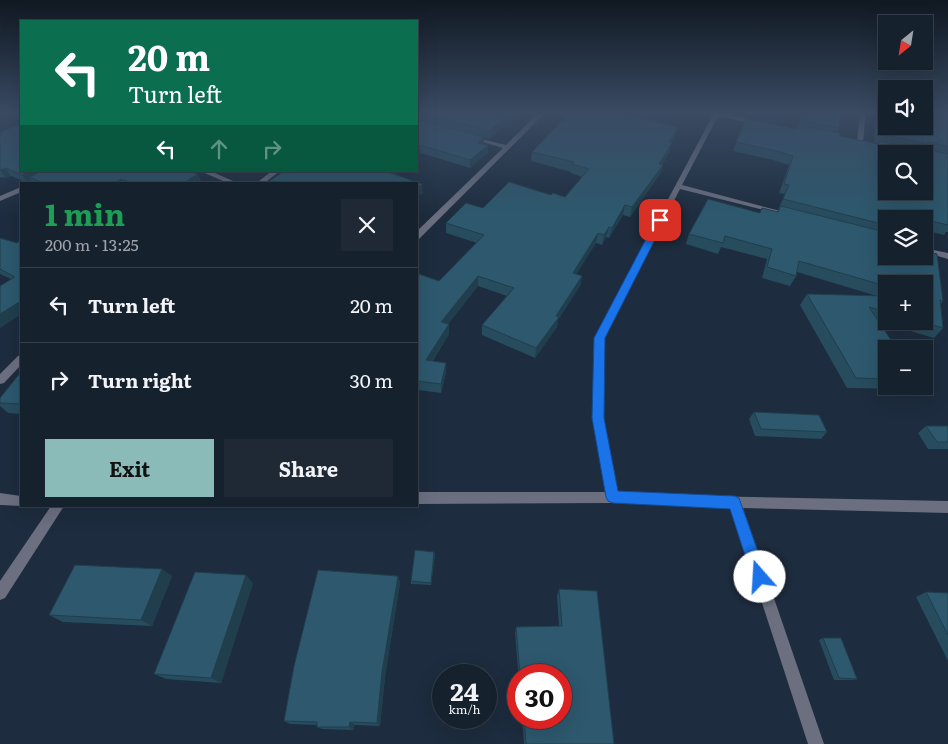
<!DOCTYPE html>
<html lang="en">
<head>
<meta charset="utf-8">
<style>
	:root { --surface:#16212e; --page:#1f2936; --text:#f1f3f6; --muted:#9ea3aa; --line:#353e4a; --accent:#8bbbb9 }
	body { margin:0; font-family:Literata,serif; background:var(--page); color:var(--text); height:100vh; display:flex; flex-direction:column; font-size:19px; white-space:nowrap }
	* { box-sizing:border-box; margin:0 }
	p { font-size:16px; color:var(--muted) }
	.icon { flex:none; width:28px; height:28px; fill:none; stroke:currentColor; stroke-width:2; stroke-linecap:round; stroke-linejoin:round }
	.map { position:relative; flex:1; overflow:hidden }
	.sheet { position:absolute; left:20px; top:182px; width:398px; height:325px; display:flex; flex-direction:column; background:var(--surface); border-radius:0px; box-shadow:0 5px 20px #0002,0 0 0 1px var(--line) }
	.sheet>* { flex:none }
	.hud { position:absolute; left:20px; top:20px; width:398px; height:152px; border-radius:0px; box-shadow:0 5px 20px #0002,0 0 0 1px var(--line); background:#0b6e4f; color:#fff; overflow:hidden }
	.needle { width:32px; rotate:210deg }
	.tools { position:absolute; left:878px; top:15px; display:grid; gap:10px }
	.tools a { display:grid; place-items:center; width:55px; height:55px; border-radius:0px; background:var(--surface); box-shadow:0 5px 20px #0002,0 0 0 1px var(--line); font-size:25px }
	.speed { position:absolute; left:432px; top:664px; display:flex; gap:10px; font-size:25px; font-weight:700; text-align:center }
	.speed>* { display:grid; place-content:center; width:65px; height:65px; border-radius:50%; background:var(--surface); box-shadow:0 5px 20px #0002,0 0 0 1px var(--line); line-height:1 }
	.speed small { font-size:12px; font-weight:400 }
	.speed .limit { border:8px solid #d22; background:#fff; color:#111 }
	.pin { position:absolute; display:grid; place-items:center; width:42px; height:42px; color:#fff; margin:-21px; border-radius:10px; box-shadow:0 2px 8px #0006 }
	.me { position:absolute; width:55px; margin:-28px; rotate:341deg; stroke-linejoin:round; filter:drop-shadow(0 0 4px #0008) }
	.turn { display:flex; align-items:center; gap:18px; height:105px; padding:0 25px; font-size:22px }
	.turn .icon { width:65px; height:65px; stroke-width:2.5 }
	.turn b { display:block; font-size:35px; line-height:42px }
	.lanes { display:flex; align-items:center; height:48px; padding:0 25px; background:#0003; justify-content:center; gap:25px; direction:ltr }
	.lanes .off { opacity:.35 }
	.round { display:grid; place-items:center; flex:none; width:52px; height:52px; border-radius:0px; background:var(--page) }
	.head { display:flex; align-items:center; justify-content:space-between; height:85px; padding:0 25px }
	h1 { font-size:30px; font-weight:700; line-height:38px; color:#1e9e55 }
	.cta { display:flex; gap:10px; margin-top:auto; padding:10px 25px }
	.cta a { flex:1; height:58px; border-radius:0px; background:var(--accent); color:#111; font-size:20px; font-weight:700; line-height:58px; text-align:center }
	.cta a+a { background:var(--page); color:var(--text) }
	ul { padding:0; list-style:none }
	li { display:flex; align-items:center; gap:15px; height:75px; padding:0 25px; border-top:1px solid var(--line) }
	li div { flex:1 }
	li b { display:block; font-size:19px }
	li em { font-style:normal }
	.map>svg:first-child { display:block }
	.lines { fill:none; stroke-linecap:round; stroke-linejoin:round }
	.street { fill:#6b6f80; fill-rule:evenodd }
	.wall { fill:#274c5e; fill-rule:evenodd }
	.shaded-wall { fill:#203e4c }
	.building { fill:#2d586d; stroke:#203e4c; fill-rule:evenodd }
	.route { fill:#1a73e8; stroke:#114b97 }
</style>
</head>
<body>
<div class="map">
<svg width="948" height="744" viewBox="0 0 948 744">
	<rect width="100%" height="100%" fill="#1d2c3e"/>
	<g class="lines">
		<g class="street">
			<polygon points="539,112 546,112 419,239 416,239 416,232 503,148 469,138 469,136 506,145"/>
			<polygon points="717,112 761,122 758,124 718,116 682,185 788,213 784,215 680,189 604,338 603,418 618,492 703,496 948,501 948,513 743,508 824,744 808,744 731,508 613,503 416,504 416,492 606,492 593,418 594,338 713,115 708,113"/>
			<polygon points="860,112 866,112 863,142 860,144 857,142"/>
			<polygon points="200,171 210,171 240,184 230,184"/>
			<polygon points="272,171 280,171 263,184 255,184"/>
			<polygon points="21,187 21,192 0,201 0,196"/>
			<polygon points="865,233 886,238 886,242 865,237"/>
			<polygon points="924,248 948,253 948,259 924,252"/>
			<polygon points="21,355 21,365 4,383 0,384 0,374 18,356"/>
			<polygon points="0,493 21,496 22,506 0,505"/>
			<polygon points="51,506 64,506 5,598 0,600 0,581"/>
		</g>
	</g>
	<g class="wall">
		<polygon points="416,112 523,112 516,118 512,117 490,139 484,137 484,144 488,153 470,168 421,153 416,157"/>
		<path d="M 803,112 L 839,128 L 837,132 L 839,136 L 877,144 L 878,143 L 874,142 L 875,115 L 877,112 L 948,112 L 948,232 L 946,232 L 944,235 L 924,230 L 924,219 L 886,219 L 886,221 L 883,220 L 882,224 L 878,230 L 879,240 L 943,301 L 941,304 L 943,328 L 934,338 L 880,322 L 886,349 L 886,386 L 911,386 L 908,389 L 847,388 L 800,305 L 807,294 L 877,296 L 797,272 L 796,276 L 790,286 L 762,278 L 767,259 L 721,247 L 718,254 L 686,244 L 689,234 L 759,213 L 762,208 L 777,212 L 785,194 L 779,193 L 789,165 L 773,160 L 733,151 L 746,119 L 796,129 ZM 886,284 L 924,284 L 924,321 L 886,321 Z"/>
		<polygon points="626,116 675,136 671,143 670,152 662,165 663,165 660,174 630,217 623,215 609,238 606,237 602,245 596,243 576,274 582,276 580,286 558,320 557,327 535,358 482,335 482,325 507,296 478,286 448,324 449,334 433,361 446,363 446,372 441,393 418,390 416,398 416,273 439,281 477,243 446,233 446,223 483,208 551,195 565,197 582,177 571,173 571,172 531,161 532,152"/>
		<polygon points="0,132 21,171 198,174 202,184 33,184 31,181 28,183 11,176 6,178 2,177 0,178"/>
		<polygon points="0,238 17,243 21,314 0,328 0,286 11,279 0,274"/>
		<polygon points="21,372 21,414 8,413 0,406 0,398"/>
		<polygon points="754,412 827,432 821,439 755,436 749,419"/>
		<polygon points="926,426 948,426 948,449 928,449 918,433"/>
		<polygon points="434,552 435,555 431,585 411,584 411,581"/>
		<polygon points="162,569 172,576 152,626 63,622 49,615"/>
		<polygon points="398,576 400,583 385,677 380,726 355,725 353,730 322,729 317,727 317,725 290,724 284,721"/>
		<polygon points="253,583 221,683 166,679 154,674"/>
		<polygon points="559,589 614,744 524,744 522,718 561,718 561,675 519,675 519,682 515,633 516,627 559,626 557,596"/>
		<polygon points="926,592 948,593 948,661 916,597"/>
		<polygon points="823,638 857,679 852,680 834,680 819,640"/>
	</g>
	<g class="shaded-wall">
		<polygon points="509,112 512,112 512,117 490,139 490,131"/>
		<polygon points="517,112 523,112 516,118"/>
		<polygon points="678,127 675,136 666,151 669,142"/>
		<polygon points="484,137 484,145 478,143"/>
		<polygon points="672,143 670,152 656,173 659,164"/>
		<polygon points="420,145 421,153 416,157 416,149"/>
		<polygon points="488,145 488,153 470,168 470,160"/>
		<polygon points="663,165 660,174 630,217 632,207"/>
		<polygon points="6,168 11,176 6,178 0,170"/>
		<polygon points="29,171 48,171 34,179 27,176 31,181 28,183 22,175"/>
		<polygon points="389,171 399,171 389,180 388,172"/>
		<polygon points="198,174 201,184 182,184"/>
		<polygon points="121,179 123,184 113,184"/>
		<polygon points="422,184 423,193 416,198 416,189"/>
		<polygon points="625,205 623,215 609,238 612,228"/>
		<polygon points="609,227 606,237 602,245 604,235"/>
		<polygon points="598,233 596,243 571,283 573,273"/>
		<polygon points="478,276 478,286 442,332 441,322"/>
		<polygon points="582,276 580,286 558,320 557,327 535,358 536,348"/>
		<polygon points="21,301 21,314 0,328 0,314"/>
		<polygon points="449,324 449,334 427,370 426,360"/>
		<polygon points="446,363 446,372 441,393 441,384"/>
		<polygon points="417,381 418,390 416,398 416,384"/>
		<polygon points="434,552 435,555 431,585 431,583"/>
		<polygon points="162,569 172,576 152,626 141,620"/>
		<polygon points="246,575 253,583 221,683 211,678"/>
		<polygon points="398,576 400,583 385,677 380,726 377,723 382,672"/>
		<polygon points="350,722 355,725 353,730 349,727"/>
	</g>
	<g class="building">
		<polygon points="416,112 509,112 490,131"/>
		<polygon points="570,112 625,112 623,115 678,127 669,142 672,143 659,164 663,165 632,207 625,205 612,228 609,227 604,235 598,233 573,273 582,276 556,316 559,317 536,348 482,325 514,288 478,276 441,322 449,324 426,360 446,363 441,384 417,381 416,384 416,273 439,281 484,235 446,223 466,203 483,208 509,182 551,195 553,193 565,197 589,169 572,164 574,162 532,152"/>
		<polygon points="803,112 842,112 839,128 800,120"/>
		<path d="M 880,112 L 886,112 L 886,126 L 924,126 L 924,112 L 931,113 L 931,112 L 948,112 L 948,147 L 931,142 L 927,143 L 927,146 L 930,150 L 948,154 L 948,225 L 885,210 L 882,224 L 783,199 L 789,185 L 784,184 L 793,156 L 777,151 L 736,142 L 746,119 L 796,129 L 798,125 L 840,133 L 839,136 L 879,144 L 879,141 L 909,147 L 924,147 L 926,145 L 924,143 L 879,134 ZM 886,154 L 924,154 L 924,191 L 886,191 Z"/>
		<polygon points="416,119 484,137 478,143 488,145 470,160 420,145 416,149"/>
		<polygon points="18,125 21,126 21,171 29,171 22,175 6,168 0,170 0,132"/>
		<polygon points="41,171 189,171 198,174 182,184 134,184 121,179 113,184 38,184 41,182 27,176 32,176"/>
		<polygon points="284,171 290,173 292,171 389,171 388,172 422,184 416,189 416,184 265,184"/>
		<polygon points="708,199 760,213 762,208 778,212 781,206 881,231 879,240 886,242 886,256 924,256 924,251 937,254 943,301 940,300 943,328 920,321 924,321 924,284 886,284 886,286 799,261 796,276 767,267 772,249 725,236 723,243 689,234"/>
		<polygon points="0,238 17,243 21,240 21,301 0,314 0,286 15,277 0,269"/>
		<polygon points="807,294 886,296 886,312 869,307 897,349 886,349 886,379 856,378"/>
		<polygon points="21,372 21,404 0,403 0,398"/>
		<polygon points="754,412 819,415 827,432 761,429"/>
		<polygon points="926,426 948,426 948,442 937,442"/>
		<polygon points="415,550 434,552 431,583 411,581"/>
		<polygon points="75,565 162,569 141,620 49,615"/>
		<polygon points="318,570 398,576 382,672 377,723 350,722 349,727 317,727 317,722 284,721 294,666"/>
		<polygon points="195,572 246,575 211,678 154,674"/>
		<polygon points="559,589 597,591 614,744 526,744 524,718 561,718 561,675 520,675 516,627 562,626"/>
		<polygon points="926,592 948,593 948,635"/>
		<polygon points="823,638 841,638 857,679 839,678"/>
	</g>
	<linearGradient id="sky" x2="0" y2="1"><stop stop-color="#101822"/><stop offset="0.52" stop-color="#3a4b63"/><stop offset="1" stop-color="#3a4b63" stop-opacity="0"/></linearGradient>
	<rect width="948" height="217" fill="url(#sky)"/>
	<polygon class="route" points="660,217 665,220 605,338 604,418 618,491 735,496 739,498 767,577 765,582 760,584 754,582 752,577 730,509 613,503 608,501 606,497 592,418 594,338 656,220"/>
</svg>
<div class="tools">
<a><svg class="needle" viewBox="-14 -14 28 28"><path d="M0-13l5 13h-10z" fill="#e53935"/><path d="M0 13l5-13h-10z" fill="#9ea3aa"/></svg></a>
<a><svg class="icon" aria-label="sound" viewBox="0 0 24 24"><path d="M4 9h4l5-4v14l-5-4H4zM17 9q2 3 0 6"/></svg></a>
<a><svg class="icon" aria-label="search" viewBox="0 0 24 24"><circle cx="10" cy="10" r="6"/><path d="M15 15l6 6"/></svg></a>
<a><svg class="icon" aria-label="layers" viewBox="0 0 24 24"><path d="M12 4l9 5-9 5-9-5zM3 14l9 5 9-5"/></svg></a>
<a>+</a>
<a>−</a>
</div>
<div class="speed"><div>24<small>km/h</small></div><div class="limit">30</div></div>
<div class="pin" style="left:660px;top:220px;background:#d93025"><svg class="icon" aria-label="arrive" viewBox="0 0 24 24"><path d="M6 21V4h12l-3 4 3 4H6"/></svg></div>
<svg class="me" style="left:760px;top:577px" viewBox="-20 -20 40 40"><circle r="19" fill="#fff"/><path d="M0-13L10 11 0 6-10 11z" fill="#1a73e8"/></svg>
<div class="hud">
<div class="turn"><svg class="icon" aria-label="left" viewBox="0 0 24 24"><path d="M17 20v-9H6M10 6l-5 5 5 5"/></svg><div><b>20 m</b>Turn left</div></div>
<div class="lanes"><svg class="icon" aria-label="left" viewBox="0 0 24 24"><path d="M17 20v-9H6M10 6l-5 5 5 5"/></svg><svg class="icon off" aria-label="ahead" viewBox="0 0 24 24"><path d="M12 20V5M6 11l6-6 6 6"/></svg><svg class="icon off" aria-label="right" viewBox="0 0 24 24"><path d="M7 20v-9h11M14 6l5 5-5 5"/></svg></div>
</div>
<section class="sheet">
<div class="head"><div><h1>1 min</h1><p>200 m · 13:25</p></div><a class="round"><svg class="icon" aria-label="close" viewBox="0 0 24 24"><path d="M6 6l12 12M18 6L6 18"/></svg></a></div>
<ul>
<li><svg class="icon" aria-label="left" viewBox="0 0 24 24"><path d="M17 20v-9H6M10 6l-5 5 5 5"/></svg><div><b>Turn left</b></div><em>20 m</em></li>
<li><svg class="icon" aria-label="right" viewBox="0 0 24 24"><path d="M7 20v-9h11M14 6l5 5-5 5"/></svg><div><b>Turn right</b></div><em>30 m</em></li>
</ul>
<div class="cta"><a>Exit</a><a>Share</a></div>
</section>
</div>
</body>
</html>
